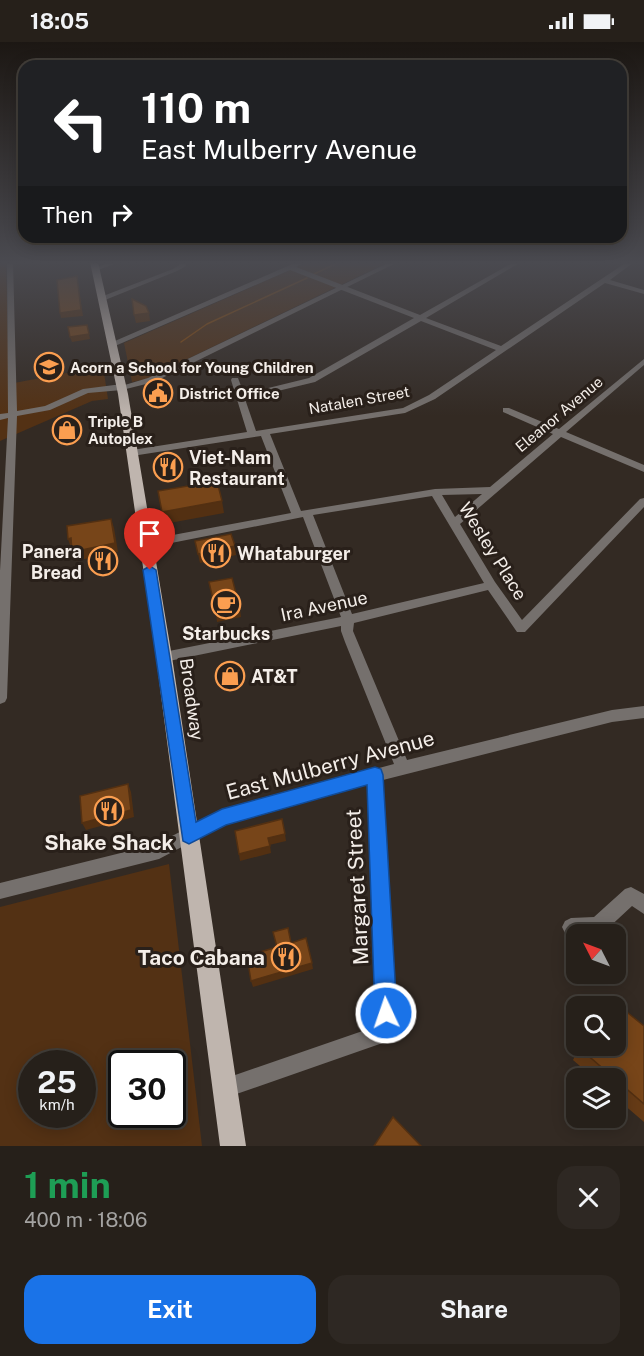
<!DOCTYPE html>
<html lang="en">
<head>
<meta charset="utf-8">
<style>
	:root { --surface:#26201a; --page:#2e2823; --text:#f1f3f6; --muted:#a4a3a2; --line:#423e39; --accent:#1a73e8 }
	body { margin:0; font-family:"Public Sans",sans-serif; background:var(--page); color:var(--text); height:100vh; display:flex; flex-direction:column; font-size:22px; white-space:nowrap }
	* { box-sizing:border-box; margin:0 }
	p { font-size:20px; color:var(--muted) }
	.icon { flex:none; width:33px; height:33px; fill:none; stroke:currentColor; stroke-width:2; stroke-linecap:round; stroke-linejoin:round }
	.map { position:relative; height:1104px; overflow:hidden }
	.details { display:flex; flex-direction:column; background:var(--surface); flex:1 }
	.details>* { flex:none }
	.banner { position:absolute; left:18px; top:18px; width:609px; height:183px; border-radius:18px; box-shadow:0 3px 15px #0003,0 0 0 2px var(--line); background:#202124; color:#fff; overflow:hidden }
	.needle { width:39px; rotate:312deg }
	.tools { position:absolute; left:566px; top:882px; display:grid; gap:12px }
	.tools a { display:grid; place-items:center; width:60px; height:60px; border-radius:12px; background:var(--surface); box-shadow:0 3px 15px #0003,0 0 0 2px var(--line); font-size:30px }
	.speed { position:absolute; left:18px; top:1008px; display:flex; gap:12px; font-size:30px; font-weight:700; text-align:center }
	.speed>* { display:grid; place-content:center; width:78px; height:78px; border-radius:50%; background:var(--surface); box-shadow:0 3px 15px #0003,0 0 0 2px var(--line); line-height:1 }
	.speed small { font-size:15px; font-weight:400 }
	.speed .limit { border:3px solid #111; border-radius:9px; background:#fff; color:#111 }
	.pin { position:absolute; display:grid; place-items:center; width:51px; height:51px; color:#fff; margin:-62px -26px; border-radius:50% 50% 50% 0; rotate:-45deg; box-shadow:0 0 6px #0007 }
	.pin .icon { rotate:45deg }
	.me { position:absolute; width:66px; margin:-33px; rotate:357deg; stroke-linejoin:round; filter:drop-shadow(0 0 4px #0008) }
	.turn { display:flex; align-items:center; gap:21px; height:126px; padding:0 24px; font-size:27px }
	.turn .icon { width:78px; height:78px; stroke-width:2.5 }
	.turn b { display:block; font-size:42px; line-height:51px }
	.then { display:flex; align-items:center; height:57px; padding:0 24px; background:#0003; gap:12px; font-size:22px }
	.round { display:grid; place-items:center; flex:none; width:63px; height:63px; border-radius:18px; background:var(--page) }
	.summary { display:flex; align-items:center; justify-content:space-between; height:102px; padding:0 24px }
	h1 { font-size:36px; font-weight:700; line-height:45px; color:#1e9e55 }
	.cta { display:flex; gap:12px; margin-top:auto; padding:12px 24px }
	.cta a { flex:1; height:69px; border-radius:18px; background:var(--accent); color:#fff; font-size:24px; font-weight:700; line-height:69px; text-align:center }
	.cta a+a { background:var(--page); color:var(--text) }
	.status { display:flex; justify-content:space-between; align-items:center; height:42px; padding:0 30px; background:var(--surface); direction:ltr }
	.status svg { height:16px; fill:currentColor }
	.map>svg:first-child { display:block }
	.green { fill:#533114; fill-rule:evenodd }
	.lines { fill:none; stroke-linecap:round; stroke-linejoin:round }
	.stream { stroke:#8d4d0c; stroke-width:1.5 }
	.minor { fill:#75706d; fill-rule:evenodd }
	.tertiary { fill:#75706d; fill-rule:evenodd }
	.primary { fill:#bfb5ae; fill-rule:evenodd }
	.wall { fill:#663b16 }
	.shaded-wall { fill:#533012 }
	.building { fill:#774519; stroke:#533012; stroke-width:1.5 }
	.route { fill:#1a73e8; stroke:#114b97; stroke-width:1.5 }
	.labels { text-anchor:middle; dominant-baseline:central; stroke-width:6; stroke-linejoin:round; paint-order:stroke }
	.far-poi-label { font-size:15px; font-weight:bold; fill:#f4eee9; stroke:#29201a; text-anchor:start }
	.far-street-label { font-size:15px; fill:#f4eee9; stroke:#29201a }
	.poi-label { font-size:18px; font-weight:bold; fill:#f4eee9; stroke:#29201a; text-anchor:start }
	.street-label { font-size:18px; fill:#f4eee9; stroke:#29201a }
	.near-street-label { font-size:21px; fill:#f4eee9; stroke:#29201a }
	.near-poi-label { font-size:21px; font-weight:bold; fill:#f4eee9; stroke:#29201a }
</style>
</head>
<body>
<div class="status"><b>18:05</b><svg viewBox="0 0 49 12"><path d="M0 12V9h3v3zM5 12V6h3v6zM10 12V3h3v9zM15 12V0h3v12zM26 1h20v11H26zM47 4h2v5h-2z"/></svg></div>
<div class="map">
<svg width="644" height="1104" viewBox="0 0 644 1104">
	<rect width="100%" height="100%" fill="#332a23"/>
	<g class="green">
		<polygon points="0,220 6,220 9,342 103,324 108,357 92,359 0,399"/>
		<polygon points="309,220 388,220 146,337 132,340 124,301"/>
		<path d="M 169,822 L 202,1104 L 0,1104 L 0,865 ZM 32,1022 L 82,1022 L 82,1072 L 32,1072 ZM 122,1022 L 172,1022 L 172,1072 L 122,1072 Z"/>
	</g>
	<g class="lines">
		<g class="stream">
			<polyline points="314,232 340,220"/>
			<polyline points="181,300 207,282 307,236"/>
		</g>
		<g class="minor">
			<polygon points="7,220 13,220 17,369 45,364 83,347 122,342 126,345 122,348 88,351 50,368 17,374 7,656 5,660 0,662 0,529 8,376 0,378 0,372 8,371"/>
			<polygon points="111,220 120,220 95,229 92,227"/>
			<polygon points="179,220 185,220 186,224 177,229 105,258 98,256 173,227 179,223"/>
			<path d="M 297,220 L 305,220 L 296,225 L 420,273 L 514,220 L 521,220 L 426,276 L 501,304 L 627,220 L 634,220 L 610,238 L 644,248 L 644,252 L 605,241 L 435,357 L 405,371 L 270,392 L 301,469 L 435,447 L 490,445 L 553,392 L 503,370 L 503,366 L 509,366 L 559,387 L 644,317 L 644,323 L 566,390 L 644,423 L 644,430 L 561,395 L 460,482 L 495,540 L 522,578 L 640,457 L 644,456 L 644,465 L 525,590 L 517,590 L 488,548 L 354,581 L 353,589 L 407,718 L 612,668 L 644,664 L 644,676 L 612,680 L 383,738 L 397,990 L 394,997 L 225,1056 L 218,1053 L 215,1046 L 218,1039 L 377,984 L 368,742 L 225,782 L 189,801 L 183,798 L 181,793 L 183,788 L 222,768 L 394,722 L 345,600 L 341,589 L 341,584 L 164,620 L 159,619 L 157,615 L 159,611 L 164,610 L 341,575 L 303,475 L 146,506 L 140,502 L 146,498 L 291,471 L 261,394 L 132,414 L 127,411 L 132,408 L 247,390 L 231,338 L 232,336 L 238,336 L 244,352 L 309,336 L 414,276 L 290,228 L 115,304 L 108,302 ZM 421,279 L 496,308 L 429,353 L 403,366 L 256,389 L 245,357 L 315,340 ZM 482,452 L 455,475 L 442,453 ZM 432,454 L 484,541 L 352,572 L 313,473 Z"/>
			<path d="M 631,845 L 644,852 L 644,872 L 632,864 L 604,890 C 594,895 575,895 565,891 L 562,885 L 565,879 L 571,876 L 594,875 L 625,847 Z"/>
		</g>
		<g class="tertiary">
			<polygon points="390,220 398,220 154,340 122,348 118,345 148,336"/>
			<polygon points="189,785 195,788 197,793 195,798 159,817 0,857 0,841 157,802"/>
		</g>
		<polygon class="primary" points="90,220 98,220 128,352 172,615 246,1104 220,1104 156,615 118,352"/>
	</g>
	<polygon class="wall" points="612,958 644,984 644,1080 615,1055 615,1036 594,1036 573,1018 580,1004 615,1004 615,964 604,964"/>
	<g class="shaded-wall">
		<polygon points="77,234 83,274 61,276 60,271"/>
		<polygon points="149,271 150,279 136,281 134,273"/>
		<polygon points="89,292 90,297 72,300 70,295"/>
		<polygon points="222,459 224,471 164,482 162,470"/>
		<polygon points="111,477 114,486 118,510 75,519 72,510"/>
		<polygon points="71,496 74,505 71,506 68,497"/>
		<polygon points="235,504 236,513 200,521 198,512"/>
		<polygon points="240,567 241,575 217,580 216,571"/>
		<polygon points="128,742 131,750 134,775 86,788 82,781"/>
		<polygon points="285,792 286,799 269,803 268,796"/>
		<polygon points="270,804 271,811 240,819 239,812"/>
		<polygon points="312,921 313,927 253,945 251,939"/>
	</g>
	<g class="building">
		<polygon points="77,234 81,268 60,271 57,238"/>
		<polygon points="132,257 146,264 149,271 134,273"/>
		<polygon points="87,283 89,292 70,295 68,285"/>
		<polygon points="217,439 222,459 162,470 158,449"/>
		<polygon points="111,477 115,501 72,510 71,496 68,497 67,484"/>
		<polygon points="231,492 235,504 198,512 195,499"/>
		<polygon points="232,536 240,567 216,571 209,540"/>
		<polygon points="128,742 131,768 82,781 80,754"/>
		<polygon points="282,777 285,792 268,796 270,804 239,812 235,789"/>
		<polygon points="288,886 291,901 306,896 312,921 251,939 247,914 277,905 273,890"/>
		<polygon points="612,958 644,984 644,1062 584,1010 587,1004 615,1004 615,964 608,964"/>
		<polygon points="393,1075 421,1104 374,1104"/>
	</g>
	<linearGradient id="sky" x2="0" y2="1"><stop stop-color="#1c1713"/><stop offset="0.59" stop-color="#4a4a50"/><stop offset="1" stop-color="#4a4a50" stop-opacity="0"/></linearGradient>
	<rect width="644" height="374" fill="url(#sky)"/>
	<polygon class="route" points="150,524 156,528 196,780 222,767 375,725 381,727 383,733 397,971 393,979 386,982 378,979 375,971 367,743 226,783 189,802 183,799 143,528"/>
	<defs>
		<g id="school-ring" transform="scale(1.5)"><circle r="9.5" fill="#29201a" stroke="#fb9e50" stroke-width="1.5"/><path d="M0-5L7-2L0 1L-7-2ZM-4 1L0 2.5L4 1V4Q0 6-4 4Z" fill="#fb9e50"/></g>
		<g id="civic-ring" transform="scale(1.5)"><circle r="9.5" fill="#29201a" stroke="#fb9e50" stroke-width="1.5"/><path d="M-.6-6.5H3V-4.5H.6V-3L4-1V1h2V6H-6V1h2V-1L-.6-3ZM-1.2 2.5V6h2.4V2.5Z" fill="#fb9e50"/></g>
		<g id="shop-ring" transform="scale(1.5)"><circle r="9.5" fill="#29201a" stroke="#fb9e50" stroke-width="1.5"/><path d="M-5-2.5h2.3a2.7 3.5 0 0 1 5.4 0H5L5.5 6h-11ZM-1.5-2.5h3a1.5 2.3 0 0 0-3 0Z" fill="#fb9e50"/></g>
		<g id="restaurant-ring" transform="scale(1.5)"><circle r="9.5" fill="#29201a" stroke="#fb9e50" stroke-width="1.5"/><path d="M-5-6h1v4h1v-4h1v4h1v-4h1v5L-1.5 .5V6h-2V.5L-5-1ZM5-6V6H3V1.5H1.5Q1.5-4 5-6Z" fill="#fb9e50"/></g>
		<g id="cafe-ring" transform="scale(1.5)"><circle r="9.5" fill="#29201a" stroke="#fb9e50" stroke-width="1.5"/><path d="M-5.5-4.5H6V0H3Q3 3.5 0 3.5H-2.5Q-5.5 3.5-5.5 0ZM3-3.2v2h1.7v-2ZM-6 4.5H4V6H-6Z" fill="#fb9e50"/></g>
	</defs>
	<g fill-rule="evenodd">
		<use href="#school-ring" x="49" y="325"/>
		<use href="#civic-ring" x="158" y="351"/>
		<use href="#shop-ring" x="67" y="388"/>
		<use href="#restaurant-ring" x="168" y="425"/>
		<use href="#restaurant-ring" x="216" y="511"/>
		<use href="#restaurant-ring" x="103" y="519"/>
		<use href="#cafe-ring" x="226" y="562"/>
		<use href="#shop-ring" x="230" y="634"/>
		<use href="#restaurant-ring" x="109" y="769"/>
		<use href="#restaurant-ring" x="286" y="915"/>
	</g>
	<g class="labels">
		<g class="far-poi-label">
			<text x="70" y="325">Acorn a School for Young Children</text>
			<text x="179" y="351">District Office</text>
			<text x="88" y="379">Triple B<tspan x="88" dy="17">Autoplex</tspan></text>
		</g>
		<g class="far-street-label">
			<text transform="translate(359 358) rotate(-10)">Natalen Street</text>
			<text transform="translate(559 372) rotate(-40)">Eleanor Avenue</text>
		</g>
		<g class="poi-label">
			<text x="189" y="415">Viet-Nam<tspan x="189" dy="21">Restaurant</tspan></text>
			<text x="82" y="509" text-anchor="end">Panera<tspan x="82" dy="21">Bread</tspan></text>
			<text x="237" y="511">Whataburger</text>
			<text x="226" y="591" text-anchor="middle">Starbucks</text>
			<text x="251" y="634">AT&amp;T</text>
		</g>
		<g class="street-label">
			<text transform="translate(493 509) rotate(58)">Wesley Place</text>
			<text transform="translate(324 564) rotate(-12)">Ira Avenue</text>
			<text transform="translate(192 657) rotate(82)">Broadway</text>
		</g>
		<g class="near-street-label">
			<text transform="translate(330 723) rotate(-15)">East Mulberry Avenue</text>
			<text transform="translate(357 845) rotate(-93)">Margaret Street</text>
		</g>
		<g class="near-poi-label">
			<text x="109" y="800">Shake Shack</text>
			<text x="265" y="915" text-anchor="end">Taco Cabana</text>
		</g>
	</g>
</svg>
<div class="tools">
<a><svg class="needle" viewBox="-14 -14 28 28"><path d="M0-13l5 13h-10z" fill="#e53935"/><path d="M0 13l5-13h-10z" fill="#a4a3a2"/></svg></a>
<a><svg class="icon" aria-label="search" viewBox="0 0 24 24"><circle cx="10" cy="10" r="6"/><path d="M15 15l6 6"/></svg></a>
<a><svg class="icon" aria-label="layers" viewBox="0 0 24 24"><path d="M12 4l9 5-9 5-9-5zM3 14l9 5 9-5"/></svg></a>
</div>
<div class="speed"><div>25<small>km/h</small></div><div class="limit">30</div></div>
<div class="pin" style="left:150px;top:528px;background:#d93025"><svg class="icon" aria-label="arrive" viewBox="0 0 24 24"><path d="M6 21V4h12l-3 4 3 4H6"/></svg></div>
<svg class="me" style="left:386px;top:971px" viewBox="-20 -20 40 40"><circle r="17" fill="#1a73e8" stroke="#fff" stroke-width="3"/><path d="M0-11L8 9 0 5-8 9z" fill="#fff"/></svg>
<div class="banner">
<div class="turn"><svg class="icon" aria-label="left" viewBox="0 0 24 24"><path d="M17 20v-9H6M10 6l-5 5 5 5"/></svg><div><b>110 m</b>East Mulberry Avenue</div></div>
<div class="then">Then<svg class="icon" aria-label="right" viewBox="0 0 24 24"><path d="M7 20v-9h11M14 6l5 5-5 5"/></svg></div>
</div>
</div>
<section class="details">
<div class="summary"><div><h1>1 min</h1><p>400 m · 18:06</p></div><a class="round"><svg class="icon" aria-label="close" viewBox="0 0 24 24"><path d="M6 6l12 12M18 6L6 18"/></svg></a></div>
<div class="cta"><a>Exit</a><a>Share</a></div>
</section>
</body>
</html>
